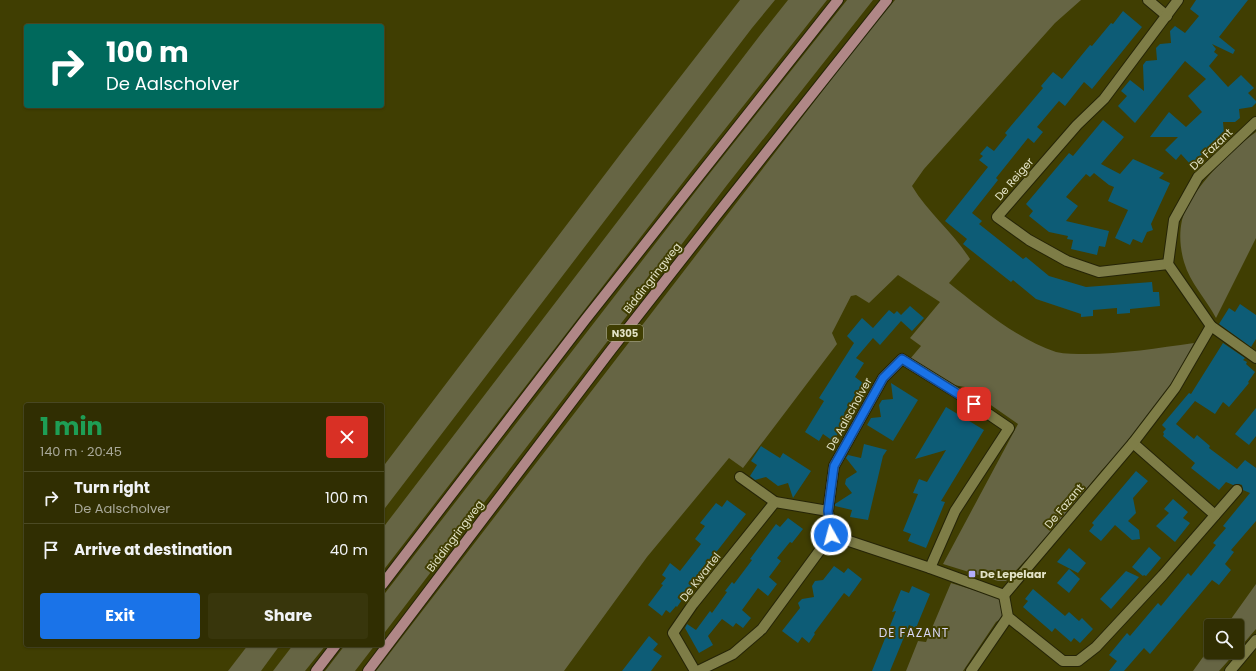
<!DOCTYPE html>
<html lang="en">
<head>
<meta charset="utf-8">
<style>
	:root { --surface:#302e02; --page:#38360c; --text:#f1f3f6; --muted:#a8a899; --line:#4b4a24; --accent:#1a73e8 }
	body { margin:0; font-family:Poppins,sans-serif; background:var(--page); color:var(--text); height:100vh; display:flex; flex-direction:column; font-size:15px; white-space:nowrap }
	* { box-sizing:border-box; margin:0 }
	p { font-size:13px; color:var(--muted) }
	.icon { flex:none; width:22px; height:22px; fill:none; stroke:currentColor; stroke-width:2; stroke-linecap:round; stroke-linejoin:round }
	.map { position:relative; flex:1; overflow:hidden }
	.details { position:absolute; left:24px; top:403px; width:360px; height:244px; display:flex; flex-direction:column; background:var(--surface); border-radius:4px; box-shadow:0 1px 3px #0004,0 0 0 1px var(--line) }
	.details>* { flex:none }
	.top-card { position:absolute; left:24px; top:24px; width:360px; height:84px; border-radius:4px; box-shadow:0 1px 3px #0004,0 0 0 1px var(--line); background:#00695c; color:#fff; overflow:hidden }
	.buttons { position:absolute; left:1204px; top:619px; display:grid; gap:8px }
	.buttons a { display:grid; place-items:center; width:40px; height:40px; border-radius:4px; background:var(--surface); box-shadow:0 1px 3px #0004,0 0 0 1px var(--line); font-size:20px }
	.pin { position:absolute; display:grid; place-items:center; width:34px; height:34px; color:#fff; margin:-17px; border-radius:8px; box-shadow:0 2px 6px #0006 }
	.me { position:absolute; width:44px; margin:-22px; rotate:353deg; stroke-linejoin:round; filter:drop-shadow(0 0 3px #0008) }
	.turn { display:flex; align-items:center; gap:14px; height:84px; padding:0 16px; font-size:18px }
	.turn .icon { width:52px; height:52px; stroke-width:2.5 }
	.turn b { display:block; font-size:28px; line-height:34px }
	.round { display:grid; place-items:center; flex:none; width:42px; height:42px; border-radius:4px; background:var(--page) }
	.headline { display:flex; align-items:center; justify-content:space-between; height:68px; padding:0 16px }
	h1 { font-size:24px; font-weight:700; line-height:30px; color:#1e9e55 }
	.cta { display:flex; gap:8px; margin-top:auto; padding:8px 16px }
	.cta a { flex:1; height:46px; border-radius:4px; background:var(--accent); color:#fff; font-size:16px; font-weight:700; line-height:46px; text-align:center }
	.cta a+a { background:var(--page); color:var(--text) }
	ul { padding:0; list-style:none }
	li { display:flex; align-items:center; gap:12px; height:52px; padding:0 16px; border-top:1px solid var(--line) }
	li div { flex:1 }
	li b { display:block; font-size:15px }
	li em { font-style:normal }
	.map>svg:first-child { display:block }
	.green { fill:#666544 }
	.building { fill:#0d5c76 }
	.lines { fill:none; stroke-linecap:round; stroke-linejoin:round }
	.minor-casing { stroke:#252407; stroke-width:12 }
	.major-casing { stroke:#252407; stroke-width:12 }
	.minor { stroke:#7e7d47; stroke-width:10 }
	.major { stroke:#b08787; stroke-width:10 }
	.route-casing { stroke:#114b97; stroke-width:10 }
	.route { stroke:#1a73e8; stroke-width:7 }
	.poi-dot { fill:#b3adf9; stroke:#403e02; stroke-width:1.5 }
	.labels { text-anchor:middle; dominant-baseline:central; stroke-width:4; stroke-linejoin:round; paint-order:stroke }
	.shield { fill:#403e02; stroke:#b1b18b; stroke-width:1 }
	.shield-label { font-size:10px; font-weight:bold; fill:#e2e2c6 }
	.street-label { font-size:11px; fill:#e2e2c6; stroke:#403e02 }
	.poi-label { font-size:11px; font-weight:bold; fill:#e2e2c6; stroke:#403e02; text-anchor:start }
	.neighbourhood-label { font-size:12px; letter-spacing:1px; fill:#d8d7f5; stroke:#403e02 }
</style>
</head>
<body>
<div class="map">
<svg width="1256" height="671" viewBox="0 0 1256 671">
	<rect width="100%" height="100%" fill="#403e02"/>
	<g class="green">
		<polygon points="740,0 775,0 752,28 382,512 382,468 625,148"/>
		<polygon points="788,0 827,0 691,172 382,572 382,529 761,34"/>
		<polygon points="847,0 873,0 727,185 382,636 382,597 706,178"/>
		<path d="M 895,0 L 1081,0 L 1055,23 L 924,169 L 912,186 C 928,213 953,232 970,259 L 949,283 C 979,307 1018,340 1056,352 C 1065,354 1076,354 1086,354 C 1122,354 1158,348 1194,343 L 1162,403 L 1135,437 L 1102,470 L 1038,547 L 1006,581 L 998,581 L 943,564 L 1018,424 L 965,387 L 948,384 L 910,359 L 921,346 L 910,338 L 940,302 L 898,275 L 869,303 L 856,295 L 851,296 L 832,333 L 837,344 L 743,468 L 729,458 L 647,557 L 564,671 L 376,671 L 864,37 Z"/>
		<path d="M 1256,132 L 1256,238 L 1216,318 C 1206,299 1190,283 1184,262 C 1180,248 1179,234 1182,220 C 1189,191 1232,149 1256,132 Z"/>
		<polygon points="951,583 999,598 1006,615 996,622 963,671 906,671 918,641 926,642"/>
		<polygon points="1256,584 1256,629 1237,651 1237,626 1226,626"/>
		<polygon points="248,645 280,645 261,671 228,671"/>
		<polygon points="293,645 326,645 305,671 273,671"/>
		<polygon points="345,645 375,645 355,671 325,671"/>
		<polygon points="1211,646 1211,652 1236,652 1219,671 1193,671"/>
	</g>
	<g class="building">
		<polygon points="1196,0 1248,0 1219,37 1235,50 1233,54 1212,44 1216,49 1214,52 1218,55 1209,66 1228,87 1241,75 1254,88 1248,93 1256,101 1256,103 1252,107 1239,109 1240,118 1235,122 1223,122 1224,133 1191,165 1181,154 1176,160 1165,150 1178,137 1150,137 1169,112 1186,127 1202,112 1188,96 1206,79 1185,61 1135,123 1118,106 1127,96 1121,91 1130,80 1144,91 1143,65 1146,61 1157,60 1156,48 1160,44 1171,43 1170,31 1175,26 1185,33 1199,16 1190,9"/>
		<polygon points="1123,11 1142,27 1092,89 1084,82 1065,106 1059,101 1037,127 1043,132 1034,143 1028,138 996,178 998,180 972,213 982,221 979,224 1023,259 1026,257 1049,276 1086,287 1152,282 1153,292 1159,292 1160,306 1130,309 1130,313 1117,314 1117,308 1093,310 1093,316 1081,317 1081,314 1036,299 1013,280 1011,282 963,244 967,239 945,221 988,167 979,160 983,156 980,154 987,146 994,151 1007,135 1005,133 1043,88 1041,86 1053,72 1062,79 1090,45 1092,46 1111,23 1113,24"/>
		<polygon points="1103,120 1124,137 1101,164 1120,174 1133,159 1164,173 1159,178 1170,183 1151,224 1153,230 1147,232 1142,243 1133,239 1130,245 1115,238 1128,210 1108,201 1114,187 1109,185 1094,173 1090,177 1086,174 1066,197 1078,206 1066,221 1109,231 1105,247 1099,246 1097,255 1071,249 1073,240 1067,239 1068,236 1049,232 1029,216 1033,211 1026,204 1069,153 1073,156"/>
		<polygon points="1240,304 1256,315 1256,339 1251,347 1219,324 1229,308 1235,312"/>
		<polygon points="910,306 924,318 912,331 901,321 880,345 873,338 856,358 864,363 855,377 863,383 844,413 849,417 833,441 823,434 819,441 805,432 824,401 819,398 854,343 847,336 862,318 873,328 889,310 894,314 897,311 901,315"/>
		<polygon points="1223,343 1245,358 1243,360 1247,362 1246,364 1255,372 1248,382 1249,383 1229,407 1223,402 1215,414 1195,401 1176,424 1194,439 1197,435 1210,446 1209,448 1237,469 1245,460 1256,468 1256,521 1231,550 1234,552 1225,564 1231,570 1219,585 1212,580 1150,654 1144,648 1124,671 1109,671 1117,661 1109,655 1127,633 1130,636 1158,603 1161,606 1188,573 1191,576 1216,545 1213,543 1226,528 1223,526 1250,493 1243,490 1242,485 1239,484 1233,485 1226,482 1219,490 1191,468 1195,463 1163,436 1164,434 1163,432 1166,429 1162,425 1189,393 1191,394"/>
		<polygon points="891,383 918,400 893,441 867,425 871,418 881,417 879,405 882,400 893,399"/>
		<polygon points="946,407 984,430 941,501 945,502 926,548 908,541 911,534 903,531 918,494 913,493 919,479 927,482 946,450 915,459"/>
		<polygon points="1256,408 1256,436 1249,445 1235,434"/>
		<polygon points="864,444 887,450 883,456 868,520 850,517 852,510 835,506 835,504 852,493 845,484 846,479 857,472 846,458 848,455 861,458"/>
		<polygon points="761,446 780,458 783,453 811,471 793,498 788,483 778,486 766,477 755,480 750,476 757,465 751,461"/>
		<polygon points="1136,471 1148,481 1133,498 1136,513 1128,521 1139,530 1140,539 1132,540 1115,525 1101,541 1089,531 1094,525 1092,523"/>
		<polygon points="1173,499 1188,512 1183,518 1190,523 1175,542 1156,526 1169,513 1164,509"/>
		<polygon points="727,500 746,514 707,564 677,607 676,606 670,613 666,610 662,616 648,605 663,585 661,584 666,578 662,575 670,563 680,571 701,544 695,539 705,526 700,523 716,503 722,507"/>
		<polygon points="788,518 803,529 792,543 790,542 777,558 781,561 769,577 777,584 768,596 758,588 742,610 751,618 743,628 736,623 733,627 722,619 708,636 713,645 699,653 685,628 687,624 696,630 710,611 712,613 727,592 725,591 732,582 734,584 752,560 750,559 776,524 780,527"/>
		<polygon points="1149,547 1161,558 1146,576 1144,575 1143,576 1132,567"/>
		<polygon points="1069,548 1086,563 1078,573 1057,562"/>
		<polygon points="834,566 844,573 848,568 862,579 849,597 844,593 814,633 815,634 809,643 802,637 798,643 782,631 800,608 798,603 802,599 814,597 812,586 815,581 823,580"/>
		<polygon points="1069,569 1080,579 1069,593 1057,583"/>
		<polygon points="1126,571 1139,577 1111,609 1100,599"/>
		<polygon points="912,586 930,594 916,628 909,625 890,671 872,671 896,611 892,612 901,590 909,593"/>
		<polygon points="1033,589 1065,616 1069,612 1079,621 1082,618 1093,629 1080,643 1074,638 1071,642 1055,628 1052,632 1023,607 1028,601 1025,599"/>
		<polygon points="649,636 658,644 653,650 662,656 651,671 622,671"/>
	</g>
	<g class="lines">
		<g class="minor-casing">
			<g id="minor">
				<polyline points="1148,0 1167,16"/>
				<polyline points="1168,264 1099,272 1067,261 1029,240 997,217 1077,125 1104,99 1178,0"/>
				<polyline points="1211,326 1256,358"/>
				<polyline points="1133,443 1215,515"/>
				<polyline points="740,477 775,502"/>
				<polyline points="831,535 828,511 834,466 883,378 902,359 962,396 1009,428 955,511 930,568"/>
				<polyline points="1004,595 1008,617 1063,661 1078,661 1096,647 1163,575 1237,490"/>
				<polyline points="695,671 673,633 693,604 775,502 828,511"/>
				<polyline points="698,671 733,654 762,629 831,535 930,568 1004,595 1133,443 1175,388 1211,326 1168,264 1174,220 1198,177 1256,122"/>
				<polyline points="971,671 1008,617"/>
				<polyline points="1230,671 1256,640"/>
			</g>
		</g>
		<g class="major-casing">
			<g id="major">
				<polyline points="382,585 585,320 838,0"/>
				<polyline points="316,671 336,645"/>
				<polyline points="368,671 611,350 715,217 887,0"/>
			</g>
		</g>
		<use href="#minor" class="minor"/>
		<use href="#major" class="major"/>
	</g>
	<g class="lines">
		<g class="route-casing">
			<polyline id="route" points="831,535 828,511 834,466 883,378 902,359 974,404"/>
		</g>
		<use href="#route" class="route"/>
	</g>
	<rect class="poi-dot" x="968" y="570" width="8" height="8" rx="2"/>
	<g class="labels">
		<rect class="shield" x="607" y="325" width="36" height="16" rx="3"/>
		<g class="shield-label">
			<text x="625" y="333">N305</text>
		</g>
		<g class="street-label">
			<text transform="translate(1211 149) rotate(-44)">De Fazant</text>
			<text transform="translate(1014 179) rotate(-49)">De Reiger</text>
			<text transform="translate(652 278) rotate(-52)">Biddingringweg</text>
			<text transform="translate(849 414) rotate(-61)">De Aalscholver</text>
			<text transform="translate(1064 506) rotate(-50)">De Fazant</text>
			<text transform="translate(455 536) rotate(-53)">Biddingringweg</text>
			<text transform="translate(700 577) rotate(-52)">De Kwartel</text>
		</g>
		<g class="poi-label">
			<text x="980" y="574">De Lepelaar</text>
		</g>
		<g class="neighbourhood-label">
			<text x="914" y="632">DE FAZANT</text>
		</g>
	</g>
</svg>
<div class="buttons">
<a><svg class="icon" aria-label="search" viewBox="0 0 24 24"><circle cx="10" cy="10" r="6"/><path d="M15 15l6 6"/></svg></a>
</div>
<div class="pin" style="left:974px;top:404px;background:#d93025"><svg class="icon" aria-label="arrive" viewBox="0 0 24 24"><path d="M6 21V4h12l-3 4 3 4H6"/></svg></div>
<svg class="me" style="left:831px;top:535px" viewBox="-20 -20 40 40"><circle r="17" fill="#1a73e8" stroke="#fff" stroke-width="3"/><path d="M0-11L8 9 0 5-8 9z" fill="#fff"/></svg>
<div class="top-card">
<div class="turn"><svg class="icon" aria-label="right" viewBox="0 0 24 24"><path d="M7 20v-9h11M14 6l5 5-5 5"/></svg><div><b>100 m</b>De Aalscholver</div></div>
</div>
<section class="details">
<div class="headline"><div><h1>1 min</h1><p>140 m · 20:45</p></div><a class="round" style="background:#d93025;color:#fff"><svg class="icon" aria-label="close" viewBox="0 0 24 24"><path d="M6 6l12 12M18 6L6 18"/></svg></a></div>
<ul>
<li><svg class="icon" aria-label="right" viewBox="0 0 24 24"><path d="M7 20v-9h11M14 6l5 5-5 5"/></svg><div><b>Turn right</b><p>De Aalscholver</p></div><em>100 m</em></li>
<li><svg class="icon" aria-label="arrive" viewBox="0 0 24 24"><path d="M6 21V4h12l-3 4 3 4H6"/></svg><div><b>Arrive at destination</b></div><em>40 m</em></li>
</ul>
<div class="cta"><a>Exit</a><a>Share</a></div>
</section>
</div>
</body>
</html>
